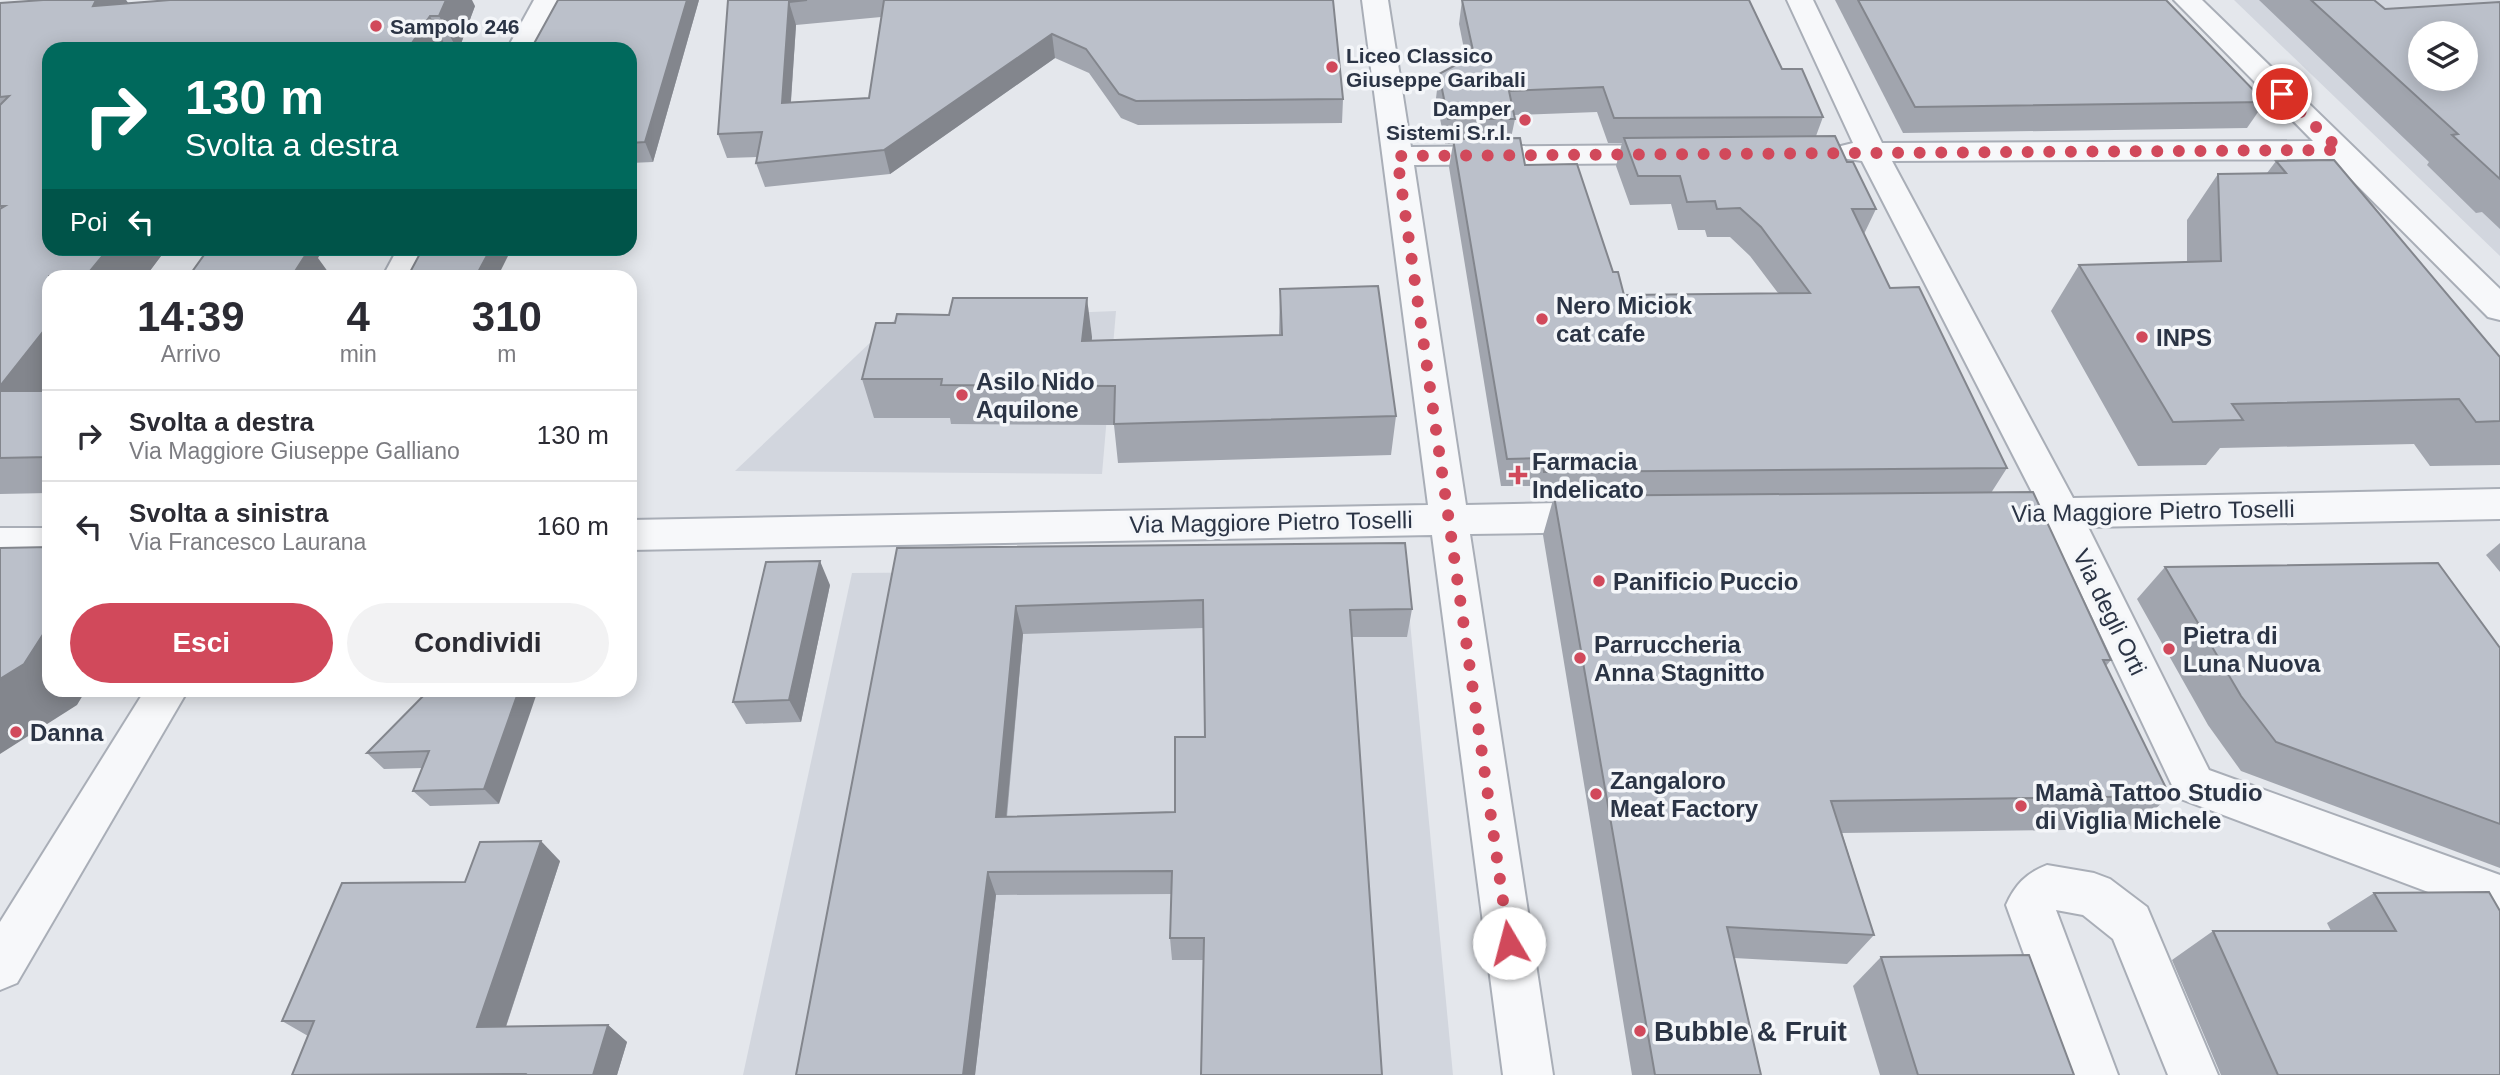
<!DOCTYPE html>
<html lang="it">
<head>
<meta charset="utf-8">
<style>
	:root { --surface:#fff; --page:#f2f2f3; --text:#2b2b33; --muted:#7c7c81; --line:#e1e1e2; --accent:#d1495b }
	body { margin:0; font-family:Helvetica,sans-serif; background:var(--page); color:var(--text); height:100vh; display:flex; flex-direction:column; font-size:26px; white-space:nowrap }
	* { box-sizing:border-box; margin:0 }
	p { font-size:23px; color:var(--muted) }
	.icon { flex:none; width:38px; height:38px; fill:none; stroke:currentColor; stroke-width:2; stroke-linecap:round; stroke-linejoin:round }
	.map { position:relative; flex:1; overflow:hidden }
	.details { position:absolute; left:42px; top:270px; width:595px; height:427px; display:flex; flex-direction:column; background:var(--surface); border-radius:21px; box-shadow:0 4px 18px #0003 }
	.details>* { flex:none }
	.guide { position:absolute; left:42px; top:42px; width:595px; height:214px; border-radius:21px; box-shadow:0 4px 18px #0003; background:#00695c; color:#fff; overflow:hidden }
	.buttons { position:absolute; left:2408px; top:21px; display:grid; gap:14px }
	.buttons a { display:grid; place-items:center; width:70px; height:70px; border-radius:50%; background:var(--surface); box-shadow:0 4px 18px #0003; font-size:35px }
	.pin { position:absolute; display:grid; place-items:center; width:60px; height:60px; color:#fff; margin:-30px; border:4px solid #fff; border-radius:50%; box-shadow:0 2px 7px #0007 }
	.me { position:absolute; width:77px; margin:-38px; rotate:352deg; stroke-linejoin:round; filter:drop-shadow(0 0 5px #0008) }
	.turn { display:flex; align-items:center; gap:24px; height:147px; padding:0 28px; font-size:32px }
	.turn .icon { width:91px; height:91px; stroke-width:2.5 }
	.turn b { display:block; font-size:49px; line-height:60px }
	.then { display:flex; align-items:center; height:66px; padding:0 28px; background:#0003; gap:14px; font-size:26px }
	.eta { display:flex; justify-content:space-evenly; align-items:center; height:119px; text-align:center }
	.eta b { font-size:42px; font-weight:600; line-height:49px }
	.button { display:flex; gap:14px; margin-top:auto; padding:14px 28px }
	.button a { flex:1; height:80px; border-radius:42px; background:var(--accent); color:#fff; font-size:28px; font-weight:600; line-height:80px; text-align:center }
	.button a+a { background:var(--page); color:var(--text) }
	ul { padding:0; list-style:none }
	li { display:flex; align-items:center; gap:21px; height:91px; padding:0 28px; border-top:2px solid var(--line) }
	li div { flex:1 }
	li b { display:block; font-size:26px }
	li em { font-style:normal }
	.map>svg:first-child { display:block }
	.built { fill:#d2d6de; fill-rule:evenodd }
	.lines { fill:none; stroke-linecap:round; stroke-linejoin:round }
	.minor-casing { stroke:#a9aeb7; stroke-width:4 }
	.minor { fill:#f7f8fa; fill-rule:evenodd }
	.wall { fill:#a1a5ae; fill-rule:evenodd }
	.shaded-wall { fill:#83868d }
	.building { fill:#bbc0ca; stroke:#83868d; stroke-width:2; fill-rule:evenodd }
	.route { stroke:#d1495b; stroke-width:12; stroke-dasharray:0 21.6 }
	.poi-dot { fill:#d1495b; stroke:#f4f6f9; stroke-width:2.5 }
	.labels { text-anchor:middle; dominant-baseline:central; stroke-width:7; stroke-linejoin:round; paint-order:stroke }
	.far-poi-label { font-size:21px; font-weight:bold; fill:#2b3445; stroke:#f4f6f9; text-anchor:start }
	.poi-label { font-size:24px; font-weight:bold; fill:#2b3445; stroke:#f4f6f9; text-anchor:start }
	.street-label { font-size:24px; fill:#2b3445; stroke:#f4f6f9 }
	.near-poi-label { font-size:28px; font-weight:bold; fill:#2b3445; stroke:#f4f6f9; text-anchor:start }
</style>
</head>
<body>
<div class="map">
<svg width="2500" height="1075" viewBox="0 0 2500 1075">
	<rect width="100%" height="100%" fill="#e4e7ec"/>
	<g class="built">
		<path d="M 2234,0 L 2500,0 L 2500,256 ZM 2420,33 L 2466,33 L 2466,79 L 2420,79 Z"/>
		<polygon points="1116,311 1102,474 735,471 894,320"/>
		<polygon points="1405,569 1453,1075 743,1075 852,573"/>
	</g>
	<g class="lines">
		<g class="minor-casing">
			<g id="minor">
				<polygon points="534,0 560,0 535,49 507,49"/>
				<polygon points="1362,0 1388,0 1411,147 1673,145 1684,148 1688,154 1684,160 1673,163 1414,165 1466,505 1601,502 1614,507 1620,517 1614,527 1601,532 1470,534 1553,1075 1503,1075 1432,535 630,550 630,520 1428,505"/>
				<polygon points="1787,0 1813,0 1882,143 2313,141 2174,0 2202,0 2500,289 2500,320 2488,317 2331,159 1892,161 2073,498 2500,489 2500,519 2088,527 2209,770 2500,875 2500,919 2178,798 2050,528 1990,529 1977,524 1971,514 1977,504 1990,499 2035,498 1862,161 1841,158 1837,152 1841,146 1853,143"/>
				<polygon points="398,248 430,248 415,276 383,276"/>
				<rect x="0" y="528" width="49" height="30"/>
				<polygon points="145,690 188,690 17,983 0,990 0,922"/>
				<path d="M 2047,865 L 2094,873 L 2110,879 L 2147,907 L 2218,1075 L 2168,1075 L 2113,939 L 2083,915 L 2056,910 L 2118,1075 L 2068,1075 L 2006,905 C 2015,885 2026,873 2047,865 Z"/>
			</g>
		</g>
		<use href="#minor" class="minor"/>
	</g>
	<g class="wall">
		<polygon points="43,0 126,0 128,3 475,6 459,49 49,49 49,248 167,248 146,276 49,276 49,493 0,494 0,3"/>
		<polygon points="699,0 653,162 630,163 630,49"/>
		<path d="M 728,0 L 1333,0 L 1343,99 L 1342,123 L 1138,125 L 1121,118 L 1089,73 L 1055,58 L 890,174 L 765,187 L 756,163 L 758,157 L 727,158 L 718,134 ZM 881,17 L 869,98 L 791,102 L 796,25 Z"/>
		<path d="M 1462,0 L 1782,69 L 1823,117 L 1816,136 L 1847,162 L 1876,209 L 1864,234 L 1890,288 L 2007,468 L 1991,493 L 2111,660 L 2106,666 L 2170,796 L 2132,829 L 1842,833 L 1874,935 L 1847,964 L 1734,958 L 1761,1075 L 1632,1075 L 1543,535 L 1553,500 L 1537,500 L 1535,486 L 1501,486 L 1449,167 L 1453,144 L 1445,144 L 1436,98 L 1439,74 L 1466,59 L 1459,24 ZM 1597,112 L 1608,143 L 1622,143 L 1616,166 L 1630,205 L 1671,204 L 1678,230 L 1705,230 L 1707,237 L 1730,237 L 1750,256 L 1778,293 L 1624,295 L 1613,272 L 1525,165 L 1511,138 L 1515,119 L 1514,115 Z"/>
		<polygon points="1835,0 2166,0 2265,102 2247,128 1903,133"/>
		<polygon points="2259,0 2374,0 2385,9 2500,2 2500,229 2482,212 2476,213 2427,165 2429,162"/>
		<polygon points="2276,161 2500,357 2500,465 2430,466 2414,444 2220,448 2206,465 2138,466 2051,311 2079,265 2187,262 2187,220 2218,174 2267,173"/>
		<polygon points="1280,289 1396,416 1391,455 1118,463 1114,425 951,424 950,418 874,418 862,379 1092,337 1092,341 1279,335"/>
		<polygon points="2500,543 2500,572 2486,555"/>
		<path d="M 897,548 L 1412,609 L 1407,637 L 1352,637 L 1204,960 L 1172,960 L 1170,938 L 1171,894 L 996,895 L 975,1075 ZM 1203,628 L 1205,737 L 1175,812 L 1007,817 L 1023,634 Z"/>
		<polygon points="2165,567 2500,648 2500,868 2241,771 2208,725 2137,599"/>
		<polygon points="830,585 801,722 746,724 733,702"/>
		<polygon points="429,690 499,804 430,806 413,791 422,768 384,769 367,753"/>
		<polygon points="560,861 506,1027 608,1025 627,1042 617,1075 292,1075 308,1036 282,1021 465,882"/>
		<polygon points="2374,893 2500,1075 2221,1075 2172,960 2213,931 2331,931 2327,923"/>
		<polygon points="1881,957 2074,1075 1880,1075 1853,986"/>
	</g>
	<g class="shaded-wall">
		<polygon points="96,0 126,0 136,14 93,6"/>
		<polygon points="446,0 472,0 475,6 459,49 457,49 439,16"/>
		<polygon points="687,0 699,0 653,162 645,142"/>
		<polygon points="789,2 796,25 789,127 782,103"/>
		<polygon points="430,16 447,49 408,49"/>
		<polygon points="1052,34 1055,58 890,174 884,150"/>
		<polygon points="109,248 167,248 146,276 86,276"/>
		<polygon points="276,248 324,248 318,258 331,276 292,276"/>
		<polygon points="491,248 512,248 498,276 476,276"/>
		<polygon points="1087,298 1092,337 1087,380 1082,341"/>
		<polygon points="49,324 49,406 0,395 0,386"/>
		<polygon points="820,561 830,585 801,722 789,700"/>
		<polygon points="1016,606 1023,634 1004,841 996,817"/>
		<polygon points="49,625 49,690 86,690 77,705 0,754 0,679"/>
		<polygon points="519,690 538,690 499,804 484,789"/>
		<polygon points="541,841 560,861 500,1044 477,1027"/>
		<polygon points="988,872 996,895 975,1075 963,1075"/>
		<polygon points="608,1025 627,1042 617,1075 593,1075"/>
	</g>
	<g class="building">
		<polygon points="43,0 96,0 93,6 170,0 446,0 439,16 430,16 408,49 49,49 49,248 109,248 86,276 49,276 49,324 0,386 0,209 5,206 0,206 0,105 9,96 0,97 0,3"/>
		<polygon points="558,0 687,0 645,142 630,143 630,49 531,49"/>
		<polygon points="728,0 807,0 789,2 782,103 869,98 884,0 1333,0 1343,99 1136,101 1119,94 1086,49 1052,34 884,150 756,163 762,132 718,134"/>
		<polygon points="1462,0 1749,0 1782,69 1802,69 1823,117 1614,118 1603,87 1509,91 1515,119 1448,119 1439,74 1474,55"/>
		<polygon points="1858,0 2166,0 2265,102 1915,107"/>
		<path d="M 2311,0 L 2374,0 L 2385,9 L 2500,2 L 2500,179 L 2452,135 L 2458,134 ZM 2420,33 L 2466,33 L 2466,79 L 2420,79 Z"/>
		<polygon points="1835,136 1847,162 1853,162 1876,209 1852,209 1890,288 1919,287 2007,468 1544,472 1542,458 1507,459 1453,139 1520,138 1525,165 1577,164 1613,272 1618,272 1624,295 1810,293 1761,227 1740,208 1717,209 1715,201 1687,202 1680,176 1638,176 1624,138"/>
		<polygon points="2334,160 2500,357 2500,421 2476,422 2459,399 2232,404 2243,420 2173,422 2079,265 2221,261 2218,174 2286,173 2276,161"/>
		<polygon points="209,248 310,248 292,276 189,276"/>
		<polygon points="423,248 491,248 476,276 408,276"/>
		<polygon points="1378,286 1396,416 1114,424 1115,386 941,385 942,379 862,379 876,323 895,323 897,314 949,315 953,298 1087,298 1082,341 1282,335 1280,289"/>
		<polygon points="0,391 49,391 49,457 0,458"/>
		<polygon points="2033,492 2111,660 2103,660 2170,796 1831,801 1874,935 1727,927 1761,1075 1655,1075 1554,496"/>
		<path d="M 1405,543 L 1412,609 L 1350,610 L 1382,1075 L 1201,1075 L 1204,938 L 1170,938 L 1172,871 L 988,872 L 963,1075 L 796,1075 L 897,548 ZM 1203,600 L 1205,737 L 1175,737 L 1175,812 L 996,817 L 1016,606 Z"/>
		<polygon points="49,547 49,625 24,664 0,679 0,548"/>
		<polygon points="820,561 789,700 733,702 766,562"/>
		<polygon points="2438,563 2500,648 2500,824 2276,742 2241,696 2165,567"/>
		<polygon points="429,690 519,690 484,789 413,791 429,751 367,753"/>
		<polygon points="541,841 477,1027 608,1025 593,1075 524,1075 525,1074 292,1075 314,1021 282,1021 342,883 465,882 480,842"/>
		<polygon points="2489,892 2500,911 2500,1075 2278,1075 2213,931 2396,931 2374,893"/>
		<polygon points="2029,955 2074,1075 1918,1075 1881,957"/>
	</g>
	<g class="lines">
		<polyline class="route" points="1509,943 1397,156 2340,150 2282,94"/>
	</g>
	<g class="poi-dot">
		<circle cx="376" cy="26" r="7"/>
		<circle cx="1332" cy="67" r="7"/>
		<circle cx="1525" cy="120" r="7"/>
		<circle cx="1542" cy="319" r="7"/>
		<circle cx="2142" cy="337" r="7"/>
		<circle cx="962" cy="395" r="7"/>
		<path d="M1514.5 464.5h7v7h7v7h-7v7h-7v-7h-7v-7h7z"/>
		<circle cx="1599" cy="581" r="7"/>
		<circle cx="2169" cy="649" r="7"/>
		<circle cx="1580" cy="658" r="7"/>
		<circle cx="16" cy="732" r="7"/>
		<circle cx="1596" cy="794" r="7"/>
		<circle cx="2021" cy="806" r="7"/>
		<circle cx="1640" cy="1031" r="7"/>
	</g>
	<g class="labels">
		<g class="far-poi-label">
			<text x="390" y="26">Sampolo 246</text>
			<text x="1346" y="55">Liceo Classico<tspan x="1346" dy="24">Giuseppe Garibali</tspan></text>
			<text x="1511" y="108" text-anchor="end">Damper<tspan x="1511" dy="24">Sistemi S.r.l.</tspan></text>
		</g>
		<g class="poi-label">
			<text x="1556" y="305">Nero Miciok<tspan x="1556" dy="28">cat cafe</tspan></text>
			<text x="2156" y="337">INPS</text>
			<text x="976" y="381">Asilo Nido<tspan x="976" dy="28">Aquilone</tspan></text>
			<text x="1532" y="461">Farmacia<tspan x="1532" dy="28">Indelicato</tspan></text>
			<text x="1613" y="581">Panificio Puccio</text>
			<text x="2183" y="635">Pietra di<tspan x="2183" dy="28">Luna Nuova</tspan></text>
			<text x="1594" y="644">Parruccheria<tspan x="1594" dy="28">Anna Stagnitto</tspan></text>
			<text x="30" y="732">Danna</text>
			<text x="1610" y="780">Zangaloro<tspan x="1610" dy="28">Meat Factory</tspan></text>
			<text x="2035" y="792">Mamà Tattoo Studio<tspan x="2035" dy="28">di Viglia Michele</tspan></text>
		</g>
		<g class="street-label">
			<text transform="translate(2153 511) rotate(-1)">Via Maggiore Pietro Toselli</text>
			<text transform="translate(1271 522) rotate(-1)">Via Maggiore Pietro Toselli</text>
			<text transform="translate(2110 612) rotate(64)">Via degli Orti</text>
		</g>
		<g class="near-poi-label">
			<text x="1654" y="1031">Bubble &amp; Fruit</text>
		</g>
	</g>
</svg>
<div class="buttons">
<a><svg class="icon" aria-label="layers" viewBox="0 0 24 24"><path d="M12 4l9 5-9 5-9-5zM3 14l9 5 9-5"/></svg></a>
</div>
<div class="pin" style="left:2282px;top:94px;background:#d93025"><svg class="icon" aria-label="arrive" viewBox="0 0 24 24"><path d="M6 21V4h12l-3 4 3 4H6"/></svg></div>
<svg class="me" style="left:1509px;top:943px" viewBox="-20 -20 40 40"><circle r="19" fill="#fff"/><path d="M0-13L10 11 0 6-10 11z" fill="#d1495b"/></svg>
<div class="guide">
<div class="turn"><svg class="icon" aria-label="right" viewBox="0 0 24 24"><path d="M7 20v-9h11M14 6l5 5-5 5"/></svg><div><b>130 m</b>Svolta a destra</div></div>
<div class="then">Poi<svg class="icon" aria-label="left" viewBox="0 0 24 24"><path d="M17 20v-9H6M10 6l-5 5 5 5"/></svg></div>
</div>
<section class="details">
<div class="eta">
<div><b>14:39</b><p>Arrivo</p></div>
<div><b>4</b><p>min</p></div>
<div><b>310</b><p>m</p></div>
</div>
<ul>
<li><svg class="icon" aria-label="right" viewBox="0 0 24 24"><path d="M7 20v-9h11M14 6l5 5-5 5"/></svg><div><b>Svolta a destra</b><p>Via Maggiore Giuseppe Galliano</p></div><em>130 m</em></li>
<li><svg class="icon" aria-label="left" viewBox="0 0 24 24"><path d="M17 20v-9H6M10 6l-5 5 5 5"/></svg><div><b>Svolta a sinistra</b><p>Via Francesco Laurana</p></div><em>160 m</em></li>
</ul>
<div class="button"><a>Esci</a><a>Condividi</a></div>
</section>
</div>
</body>
</html>
